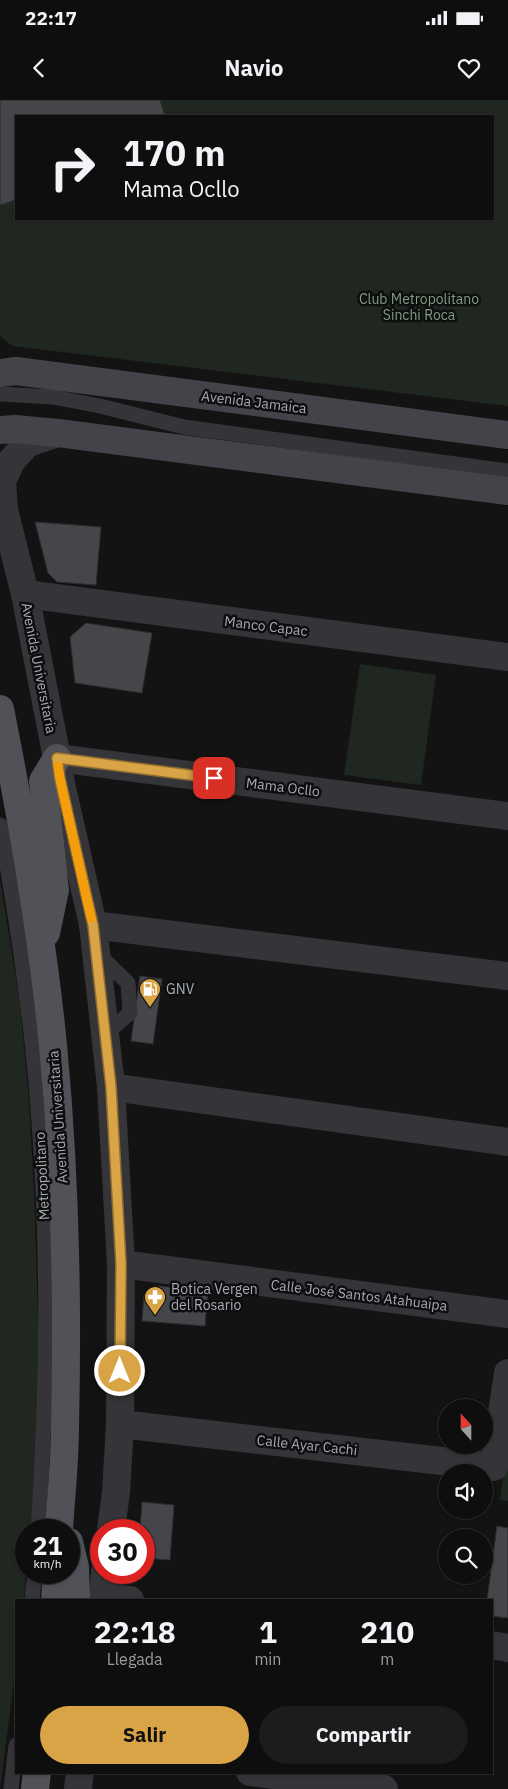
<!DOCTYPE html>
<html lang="es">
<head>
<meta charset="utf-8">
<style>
	:root { --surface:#0e0e0f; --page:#1c1c1d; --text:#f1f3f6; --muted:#9b9c9e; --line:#2e2e2f; --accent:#d9a446 }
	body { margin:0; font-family:"IBM Plex Sans",sans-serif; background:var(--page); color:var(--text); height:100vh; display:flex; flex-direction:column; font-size:19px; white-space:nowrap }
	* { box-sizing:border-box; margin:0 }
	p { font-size:16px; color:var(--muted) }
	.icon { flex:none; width:28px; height:28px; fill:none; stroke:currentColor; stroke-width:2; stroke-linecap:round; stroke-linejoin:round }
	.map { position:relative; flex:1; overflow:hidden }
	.sheet { position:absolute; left:15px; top:1499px; width:478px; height:175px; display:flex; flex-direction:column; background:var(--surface); border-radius:0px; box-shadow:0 1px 4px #0004,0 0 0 1px var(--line) }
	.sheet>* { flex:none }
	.top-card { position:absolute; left:15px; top:15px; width:479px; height:105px; border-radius:0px; box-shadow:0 1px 4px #0004,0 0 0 1px var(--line); background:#0e0e0f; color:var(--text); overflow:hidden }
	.needle { width:32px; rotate:339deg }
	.controls { position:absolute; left:438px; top:1299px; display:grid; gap:10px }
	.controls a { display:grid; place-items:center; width:55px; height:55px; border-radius:50%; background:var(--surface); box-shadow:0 1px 4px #0004,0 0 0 1px var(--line); font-size:25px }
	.speed { position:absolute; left:15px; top:1419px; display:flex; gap:10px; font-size:25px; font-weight:700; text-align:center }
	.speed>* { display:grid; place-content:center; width:65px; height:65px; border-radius:50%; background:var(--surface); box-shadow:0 1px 4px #0004,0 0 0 1px var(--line); line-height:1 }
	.speed small { font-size:12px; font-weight:400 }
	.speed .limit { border:8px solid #d22; background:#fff; color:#111 }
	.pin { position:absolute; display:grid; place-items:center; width:42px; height:42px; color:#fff; margin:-21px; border-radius:10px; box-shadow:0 2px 8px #0006 }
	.me { position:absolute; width:55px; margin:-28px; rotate:0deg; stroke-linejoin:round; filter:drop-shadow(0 0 4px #0008) }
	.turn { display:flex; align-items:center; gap:18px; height:105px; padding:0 25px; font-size:22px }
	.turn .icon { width:65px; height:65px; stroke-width:2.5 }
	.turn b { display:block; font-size:35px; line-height:42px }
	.eta { display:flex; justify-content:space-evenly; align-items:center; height:85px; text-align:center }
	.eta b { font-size:30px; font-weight:800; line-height:35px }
	.action { display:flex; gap:10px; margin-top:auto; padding:10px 25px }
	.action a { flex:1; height:58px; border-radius:30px; background:var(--accent); color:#111; font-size:20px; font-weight:800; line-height:58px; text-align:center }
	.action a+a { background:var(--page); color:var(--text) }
	.status { display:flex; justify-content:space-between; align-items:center; height:35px; padding:0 25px; background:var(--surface); direction:ltr }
	.status svg { height:14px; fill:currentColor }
	header { display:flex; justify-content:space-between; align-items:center; height:65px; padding:0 25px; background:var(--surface); font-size:22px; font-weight:800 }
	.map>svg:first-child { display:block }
	.green { fill:#202620; fill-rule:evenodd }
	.building { fill:#454649; stroke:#2d2d30 }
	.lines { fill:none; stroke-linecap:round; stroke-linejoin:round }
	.service { stroke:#353539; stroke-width:15 }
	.minor { stroke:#353539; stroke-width:28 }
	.secondary { stroke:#434449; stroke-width:28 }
	.primary { stroke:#515257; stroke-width:28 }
	.route-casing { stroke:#8d6b2e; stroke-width:12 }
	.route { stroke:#d9a446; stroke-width:9 }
	.slow { stroke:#f59e0b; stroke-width:9 }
	.labels { text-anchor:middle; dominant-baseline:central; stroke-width:5; stroke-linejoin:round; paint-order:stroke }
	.park-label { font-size:14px; fill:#809c81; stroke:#0e0e0f }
	.street-label { font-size:14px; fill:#a6abb3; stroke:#0e0e0f }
	.poi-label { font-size:14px; fill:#a6abb3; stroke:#0e0e0f; text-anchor:start }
</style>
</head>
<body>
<div class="status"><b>22:17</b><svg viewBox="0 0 49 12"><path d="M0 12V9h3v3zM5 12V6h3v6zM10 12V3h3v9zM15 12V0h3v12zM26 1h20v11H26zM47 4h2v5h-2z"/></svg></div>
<header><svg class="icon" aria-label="back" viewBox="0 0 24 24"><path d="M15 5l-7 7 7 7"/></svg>Navio<svg class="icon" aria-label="heart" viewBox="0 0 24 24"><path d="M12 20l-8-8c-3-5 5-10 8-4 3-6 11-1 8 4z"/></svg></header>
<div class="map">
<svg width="508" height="1689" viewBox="0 0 508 1689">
	<rect width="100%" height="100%" fill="#131314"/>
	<g class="green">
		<path d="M 0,0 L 508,0 L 508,306 L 12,246 L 0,236 ZM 16,16 L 492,16 L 492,119 L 16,119 Z"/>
		<polygon points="360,564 436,575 421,685 344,675"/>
		<polygon points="0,779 20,903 29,1000 35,1115 38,1223 38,1325 31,1423 30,1430 26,1430 26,1473 24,1500 16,1500 16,1566 0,1689"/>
		<polygon points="508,1337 508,1401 500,1400"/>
	</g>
	<g class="building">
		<polygon points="0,0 160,0 165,16 16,16 16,100 0,105"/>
		<polygon points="35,422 101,427 96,485 57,482 48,473"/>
		<polygon points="86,523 152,533 142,593 75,583 70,537"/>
		<polygon points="140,876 162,879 153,944 131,941"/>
		<polygon points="158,1186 208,1191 205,1226 142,1221 144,1195"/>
		<polygon points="142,1402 174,1405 170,1460 144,1458 144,1430 140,1430"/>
		<polygon points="497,1426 508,1428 508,1518 491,1516 491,1500 487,1500"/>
	</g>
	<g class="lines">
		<g class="service">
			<polyline points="0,294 53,297 100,306 184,327 508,371"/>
			<path d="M 0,725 C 16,815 30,904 37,995 C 49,1140 48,1285 38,1430"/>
			<polyline points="97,853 128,883 130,913 105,934"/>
			<polyline points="32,1500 35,1472"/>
			<polyline points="11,1689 16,1645"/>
		</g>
		<g class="minor">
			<polyline points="58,333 28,343 12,360 2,381 4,410 25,494 57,658 60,679 93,825 111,987 121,1164 120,1324 116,1392 111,1430"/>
			<polyline points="25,494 508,557"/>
			<polyline points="57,658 508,716"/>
			<polyline points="93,825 508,876"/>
			<polyline points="111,987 508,1042"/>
			<polyline points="121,1164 508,1214"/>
			<polyline points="120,1324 494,1367 508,1273"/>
			<polyline points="102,1497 130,1500"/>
			<polyline points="102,1500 105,1472"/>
			<polyline points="491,1545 508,1548"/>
			<polyline points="250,1672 384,1689"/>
			<polyline points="78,1689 80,1672"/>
		</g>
		<g class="secondary">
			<polyline points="0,273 16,271 508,335"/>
			<polyline points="0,330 15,329 58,333 508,391"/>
		</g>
		<g class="primary">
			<path d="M 0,609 C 22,720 42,832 53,945 C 65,1071 68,1199 65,1326 C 65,1361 61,1396 59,1430"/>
			<polyline points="46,833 55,790 43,681 57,658"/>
			<polyline points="69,1442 75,1467 76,1500"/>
			<polyline points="55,1500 57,1472"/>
			<polyline points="35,1689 37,1672"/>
		</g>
	</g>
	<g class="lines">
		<g class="route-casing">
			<polyline id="route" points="120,1271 121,1164 111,987 93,825 60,679 57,658 214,678"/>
		</g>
		<use href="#route" class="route"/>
		<polyline class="slow" points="58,666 60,679 91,818"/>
	</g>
	<defs>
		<g id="fuel-pin" transform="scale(1.125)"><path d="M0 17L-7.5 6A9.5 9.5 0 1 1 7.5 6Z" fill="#d9a446" stroke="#0e0e0f"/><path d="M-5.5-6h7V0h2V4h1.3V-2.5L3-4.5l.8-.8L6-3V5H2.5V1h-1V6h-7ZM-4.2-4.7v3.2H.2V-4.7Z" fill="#fff"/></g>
		<g id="pharmacy-pin" transform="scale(1.125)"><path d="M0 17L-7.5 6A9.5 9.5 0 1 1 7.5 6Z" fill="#d9a446" stroke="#0e0e0f"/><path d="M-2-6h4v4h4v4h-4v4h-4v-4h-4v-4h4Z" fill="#fff"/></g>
	</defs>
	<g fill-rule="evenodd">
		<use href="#fuel-pin" x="150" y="889"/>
		<use href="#pharmacy-pin" x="155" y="1197"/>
	</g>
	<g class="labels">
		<g class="park-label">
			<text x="419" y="199">Club Metropolitano<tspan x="419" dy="16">Sinchi Roca</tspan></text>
		</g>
		<g class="street-label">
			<text transform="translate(254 302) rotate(7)">Avenida Jamaica</text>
			<text transform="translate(266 526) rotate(7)">Manco Capac</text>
			<text transform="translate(39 568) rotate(79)">Avenida Universitaria</text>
			<text transform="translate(283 687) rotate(7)">Mama Ocllo</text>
			<text transform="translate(58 1017) rotate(-94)">Avenida Universitaria</text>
			<text transform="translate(42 1076) rotate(-93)">Metropolitano</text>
			<text transform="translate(359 1195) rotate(7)">Calle José Santos Atahuaipa</text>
			<text transform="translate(307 1345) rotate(6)">Calle Ayar Cachi</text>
		</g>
		<g class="poi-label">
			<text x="166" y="889">GNV</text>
			<text x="171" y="1189">Botica Vergen<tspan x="171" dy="16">del Rosario</tspan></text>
		</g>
	</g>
</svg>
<div class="controls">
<a><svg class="needle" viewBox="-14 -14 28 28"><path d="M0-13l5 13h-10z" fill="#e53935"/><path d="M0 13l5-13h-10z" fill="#9b9c9e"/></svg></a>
<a><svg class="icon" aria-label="sound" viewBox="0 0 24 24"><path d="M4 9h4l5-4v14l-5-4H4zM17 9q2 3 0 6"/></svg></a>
<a><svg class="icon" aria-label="search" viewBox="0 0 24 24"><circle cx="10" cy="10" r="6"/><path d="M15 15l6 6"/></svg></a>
</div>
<div class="speed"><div>21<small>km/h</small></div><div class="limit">30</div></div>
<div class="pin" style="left:214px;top:678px;background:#d93025"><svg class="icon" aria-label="arrive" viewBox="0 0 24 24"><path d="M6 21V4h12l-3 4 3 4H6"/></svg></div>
<svg class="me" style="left:120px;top:1271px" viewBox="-20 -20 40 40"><circle r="17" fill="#d9a446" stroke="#fff" stroke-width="3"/><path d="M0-11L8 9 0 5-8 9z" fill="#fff"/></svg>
<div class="top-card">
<div class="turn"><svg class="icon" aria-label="right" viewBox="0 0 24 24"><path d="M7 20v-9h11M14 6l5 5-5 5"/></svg><div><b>170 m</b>Mama Ocllo</div></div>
</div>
<section class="sheet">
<div class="eta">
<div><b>22:18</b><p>Llegada</p></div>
<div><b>1</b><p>min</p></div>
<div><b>210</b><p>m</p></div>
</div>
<div class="action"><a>Salir</a><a>Compartir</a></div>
</section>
</div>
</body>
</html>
